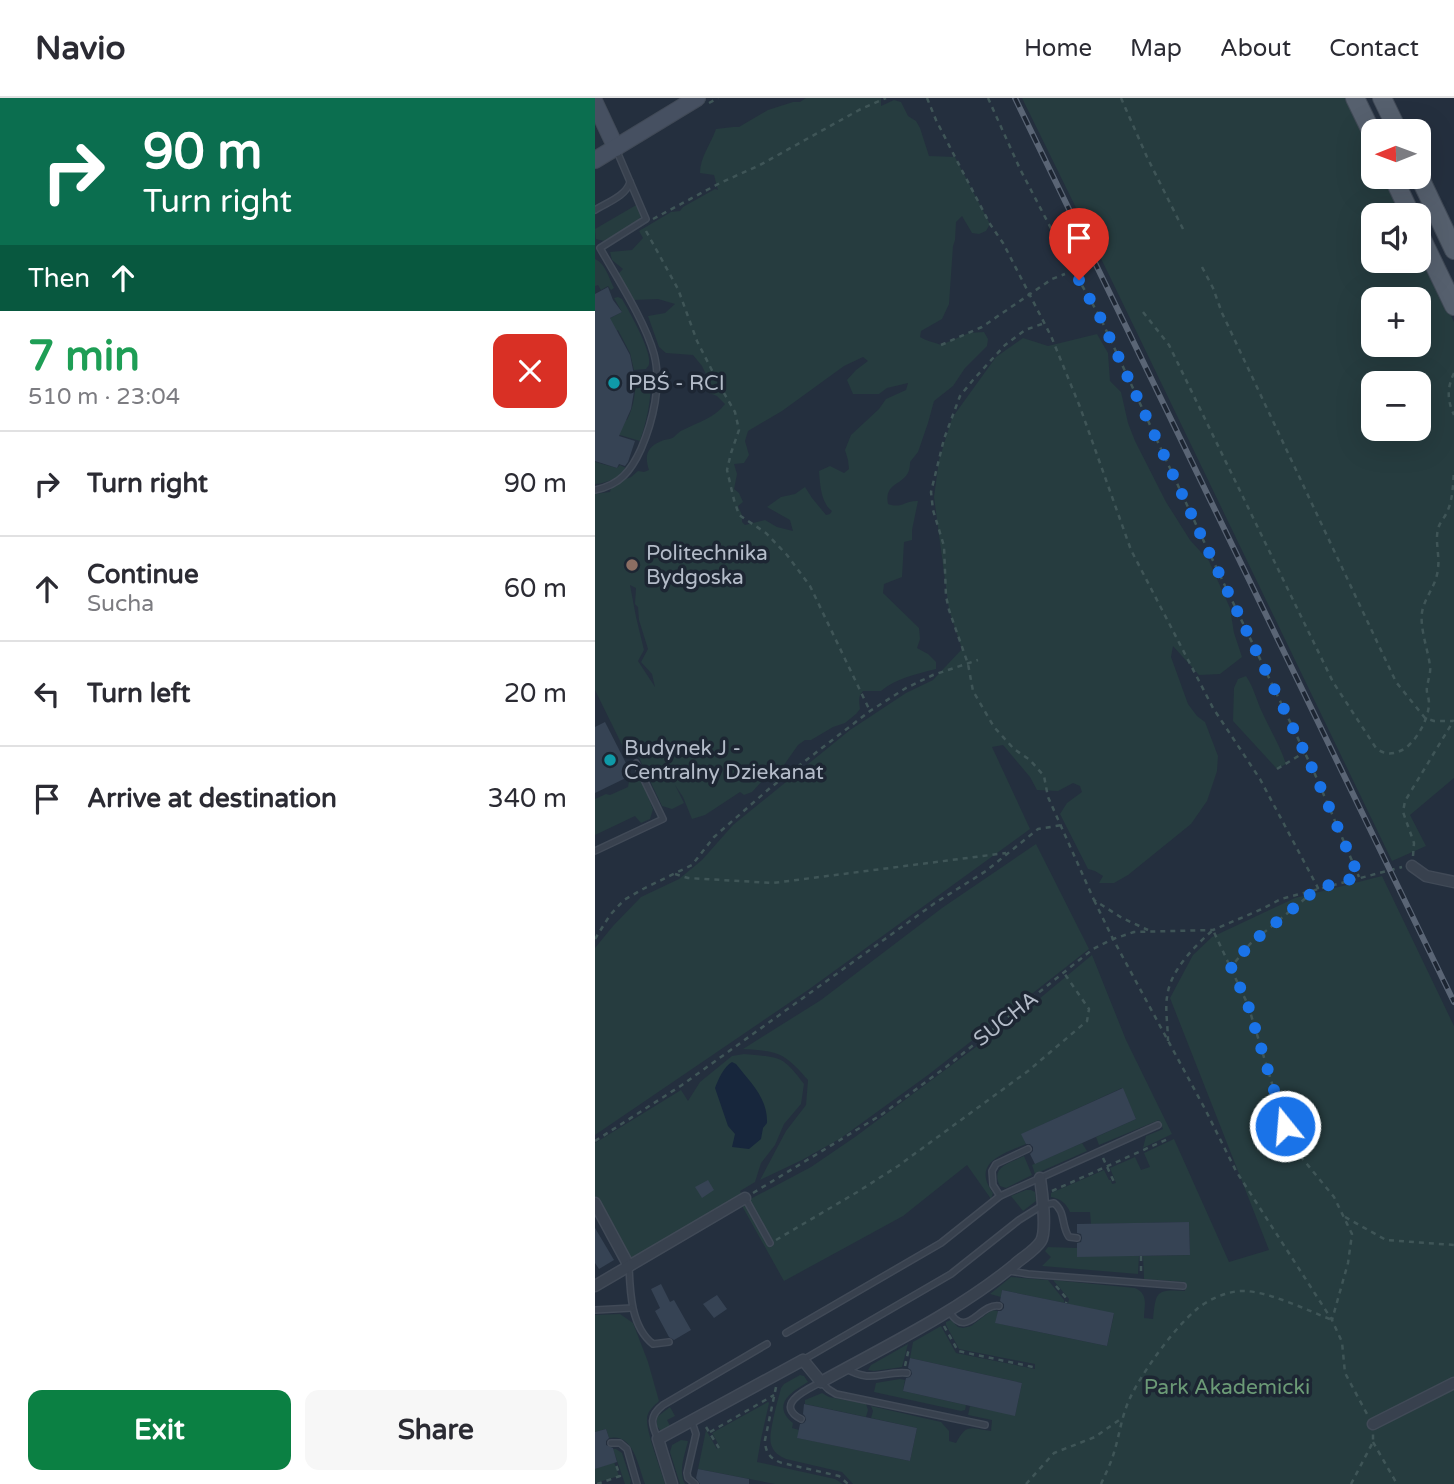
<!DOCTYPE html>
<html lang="en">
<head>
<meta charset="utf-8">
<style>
	:root { --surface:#fff; --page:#f7f7f7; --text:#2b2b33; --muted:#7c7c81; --line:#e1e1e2; --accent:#0b8043 }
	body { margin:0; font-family:"Varela Round",sans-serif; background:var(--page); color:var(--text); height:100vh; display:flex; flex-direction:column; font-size:26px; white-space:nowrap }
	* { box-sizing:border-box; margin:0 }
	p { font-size:23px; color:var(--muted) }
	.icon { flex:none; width:38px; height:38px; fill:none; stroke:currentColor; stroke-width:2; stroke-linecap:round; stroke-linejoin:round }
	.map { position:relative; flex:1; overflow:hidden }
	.drawer { display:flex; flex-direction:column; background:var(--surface); width:595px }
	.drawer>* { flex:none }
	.banner { background:#0b6e4f; color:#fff; overflow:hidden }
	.needle { width:46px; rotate:269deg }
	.buttons { position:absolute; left:766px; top:21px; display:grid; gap:14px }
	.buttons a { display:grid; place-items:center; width:70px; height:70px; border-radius:14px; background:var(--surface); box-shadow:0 7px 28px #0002; font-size:35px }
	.pin { position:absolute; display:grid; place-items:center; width:60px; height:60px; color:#fff; margin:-72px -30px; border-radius:50% 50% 50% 0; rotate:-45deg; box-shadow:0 0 7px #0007 }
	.pin .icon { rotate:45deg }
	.me { position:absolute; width:77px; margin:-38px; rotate:343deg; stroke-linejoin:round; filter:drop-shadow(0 0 5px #0008) }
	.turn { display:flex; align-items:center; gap:24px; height:147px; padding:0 28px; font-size:32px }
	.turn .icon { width:91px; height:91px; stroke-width:2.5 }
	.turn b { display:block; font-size:49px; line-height:60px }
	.then { display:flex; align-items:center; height:66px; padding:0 28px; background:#0003; gap:14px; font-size:26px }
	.round { display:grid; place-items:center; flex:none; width:74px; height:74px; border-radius:14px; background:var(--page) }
	.overview { display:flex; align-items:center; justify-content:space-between; height:119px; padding:0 28px }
	h1 { font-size:42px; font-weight:700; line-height:52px; color:#1e9e55 }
	.primary-button { display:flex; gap:14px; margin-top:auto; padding:14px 28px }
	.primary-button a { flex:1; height:80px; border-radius:14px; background:var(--accent); color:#fff; font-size:28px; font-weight:700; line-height:80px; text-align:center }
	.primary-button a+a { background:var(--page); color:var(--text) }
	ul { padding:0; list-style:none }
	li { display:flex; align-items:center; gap:21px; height:105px; padding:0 28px; border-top:2px solid var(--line) }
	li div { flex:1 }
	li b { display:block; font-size:26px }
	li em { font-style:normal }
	header { display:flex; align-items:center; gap:42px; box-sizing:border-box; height:98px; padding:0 35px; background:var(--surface); border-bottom:2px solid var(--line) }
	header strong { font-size:33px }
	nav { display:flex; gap:38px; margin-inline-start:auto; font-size:24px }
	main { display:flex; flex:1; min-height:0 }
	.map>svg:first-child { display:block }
	.green { fill:#263c3f; fill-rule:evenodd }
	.water { fill:#17263c }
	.building { fill:#364354 }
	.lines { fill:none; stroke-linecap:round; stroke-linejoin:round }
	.lane-casing { stroke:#414a57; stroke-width:8 }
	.street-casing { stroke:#414a57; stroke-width:13 }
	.secondary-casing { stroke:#414a57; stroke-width:18 }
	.primary-casing { stroke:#414a57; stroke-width:20 }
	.path { stroke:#3f5557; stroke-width:2.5; stroke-dasharray:5 5; stroke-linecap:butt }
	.lane { stroke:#38414e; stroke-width:5 }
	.street { stroke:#38414e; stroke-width:10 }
	.secondary { stroke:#465061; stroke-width:16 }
	.primary { stroke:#56606e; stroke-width:18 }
	.rail-casing { stroke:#5a6575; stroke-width:6 }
	.rail { stroke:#1d2633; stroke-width:3.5; stroke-dasharray:10; stroke-linecap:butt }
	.route { stroke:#1a73e8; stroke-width:12; stroke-dasharray:0 21.6 }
	.culture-dot { fill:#0f9aa8; stroke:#1d2633; stroke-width:2.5 }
	.education-dot { fill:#8d6e63; stroke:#1d2633; stroke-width:2.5 }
	.labels { text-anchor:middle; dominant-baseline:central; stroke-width:7; stroke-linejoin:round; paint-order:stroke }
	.poi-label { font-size:21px; fill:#b4bcc9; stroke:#1d2633; text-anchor:start }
	.street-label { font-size:21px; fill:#b4bcc9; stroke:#1d2633 }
	.park-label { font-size:21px; fill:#6b9a76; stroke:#1d2633 }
</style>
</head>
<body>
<header>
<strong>Navio</strong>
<nav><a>Home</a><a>Map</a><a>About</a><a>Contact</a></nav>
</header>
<main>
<section class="drawer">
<div class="banner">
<div class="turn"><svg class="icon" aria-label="right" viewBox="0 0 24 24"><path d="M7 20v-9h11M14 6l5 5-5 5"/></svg><div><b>90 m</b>Turn right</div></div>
<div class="then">Then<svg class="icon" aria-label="ahead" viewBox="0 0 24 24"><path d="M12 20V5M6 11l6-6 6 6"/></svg></div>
</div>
<div class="overview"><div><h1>7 min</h1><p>510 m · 23:04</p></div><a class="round" style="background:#d93025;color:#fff"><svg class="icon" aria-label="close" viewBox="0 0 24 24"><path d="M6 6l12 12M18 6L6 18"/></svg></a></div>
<ul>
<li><svg class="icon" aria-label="right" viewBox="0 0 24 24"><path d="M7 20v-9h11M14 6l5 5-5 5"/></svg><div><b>Turn right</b></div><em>90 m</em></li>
<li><svg class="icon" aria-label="ahead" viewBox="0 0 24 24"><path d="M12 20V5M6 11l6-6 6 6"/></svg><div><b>Continue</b><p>Sucha</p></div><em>60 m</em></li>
<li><svg class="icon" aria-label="left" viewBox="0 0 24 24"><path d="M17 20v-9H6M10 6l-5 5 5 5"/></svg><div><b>Turn left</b></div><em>20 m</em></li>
<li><svg class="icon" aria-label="arrive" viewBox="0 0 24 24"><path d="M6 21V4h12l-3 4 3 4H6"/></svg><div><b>Arrive at destination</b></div><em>340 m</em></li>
</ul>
<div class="primary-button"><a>Exit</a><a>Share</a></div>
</section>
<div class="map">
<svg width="859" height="1386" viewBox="0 0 859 1386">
	<rect width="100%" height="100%" fill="#242f3e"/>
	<g class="green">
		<path d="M 211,0 L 286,0 L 286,8 L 299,2 L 306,4 L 313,18 L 321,23 L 325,30 L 334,58 L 360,59 L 395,126 L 391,133 L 384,136 L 377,135 L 367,118 L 361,124 L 360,142 L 358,148 L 354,206 L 347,221 L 326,233 L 325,239 C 331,243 339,244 346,247 L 374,235 L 389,234 L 393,241 L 392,248 L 370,270 L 358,288 L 339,303 L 333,325 L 323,354 L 315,364 C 316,389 288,381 293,406 C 307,411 310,402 323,403 L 317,432 L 317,442 L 309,444 L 307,479 L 289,486 L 288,495 L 324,530 L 325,541 L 322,550 L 333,556 L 341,564 L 341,571 C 322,576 301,580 286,593 L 268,593 C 263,598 264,603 265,611 L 261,616 L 250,625 L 238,629 L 216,642 L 210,642 L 203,647 L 189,667 L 183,673 L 168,682 L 157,694 L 149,697 L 145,694 L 110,717 L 97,721 L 88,699 L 80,687 L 89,705 L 77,711 L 67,708 L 38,647 L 30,651 L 28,649 L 0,592 L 0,396 L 15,394 L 17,386 L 36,379 L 43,373 L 49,374 L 54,372 C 49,357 52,348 69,342 C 73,341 76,341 79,339 C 82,336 85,333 88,332 C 103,324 120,320 130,306 L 122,298 L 112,294 L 116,287 L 107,268 L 98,257 L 71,255 L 64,249 L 53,218 L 70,215 L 80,206 L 63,201 L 39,202 L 23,176 L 28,171 L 17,162 L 15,154 L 37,152 L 48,140 L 44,133 L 76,114 L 85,113 L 88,109 L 120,91 L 123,92 L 119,77 L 105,75 C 105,59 116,46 121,31 L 138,29 L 144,29 L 173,12 L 198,4 L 205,4 ZM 268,259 L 273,263 L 261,272 L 252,282 L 258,296 L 284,296 L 292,290 L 313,285 L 311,292 L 291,301 L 284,311 L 256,337 L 250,352 L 253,362 L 254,371 L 249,375 L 235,368 L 224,373 C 225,386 226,405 237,413 L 235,416 L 231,417 L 217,400 L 210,389 L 200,396 L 186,399 L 172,409 L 195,422 L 198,433 L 182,429 L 170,422 L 150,427 L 147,424 L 147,417 L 143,408 L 148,404 L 144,395 L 139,391 L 142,376 L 139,366 L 149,365 L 154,357 L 150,343 L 153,333 L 187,313 L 249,268 ZM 35,487 L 41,490 L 40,506 L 43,509 L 44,522 L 53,551 L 46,564 L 57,576 L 60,589 L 43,563 L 49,552 L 41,519 Z"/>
		<path d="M 427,0 L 752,0 L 779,56 L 779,79 L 790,79 L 808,117 L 779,117 L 779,163 L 824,163 L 824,151 L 859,224 L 859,680 L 815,717 L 831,748 L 797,763 L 516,181 ZM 779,201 L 824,201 L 824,247 L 779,247 ZM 779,285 L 824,285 L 824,331 L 779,331 Z"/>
		<polygon points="43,106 47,117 42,124 9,143 1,141 0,131"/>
		<path d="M 0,161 C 10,165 14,180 19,190 L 16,192 L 13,188 L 6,192 L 3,187 L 0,188 Z"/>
		<path d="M 23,199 L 27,201 C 34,213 57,253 54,266 C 54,268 52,269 51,271 L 39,272 L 35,255 L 23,232 L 12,238 L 6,225 L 27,214 L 19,200 Z"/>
		<polygon points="502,236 513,255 515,283 526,294 533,325 540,343 571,404 595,442 614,463 635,510 639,535 647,559 625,576 604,577 578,548 576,559 593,606 602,618 610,624 623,658 622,673 612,703 596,726 533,777 519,785 504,785 508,778 500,773 493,771 465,716 472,705 487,694 485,688 478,685 463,693 442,692 435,679 408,647 397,649 435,731 213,892 0,1037 0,850 18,828 46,799 84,781 107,762 138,727 255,632 311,595 338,582 367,551 354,512 339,399 344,362 357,320 401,259 428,240 453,248"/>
		<path d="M 52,278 L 56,281 C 56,303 52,322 45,343 L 15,334 L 20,318 L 32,322 C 39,308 41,294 40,279 Z"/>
		<path d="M 0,364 L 22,370 L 25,367 L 31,370 L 34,369 C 25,379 14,385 0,386 Z"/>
		<path d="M 651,578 C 659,590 661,601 667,614 C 675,632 685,647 691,666 L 682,671 L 638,623 L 639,590 L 643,581 Z"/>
		<polygon points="45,679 58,711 55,721 46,725 40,718 0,737 0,701 11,696 15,697 33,689 34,684"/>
		<path d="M 441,746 L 494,851 L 333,977 L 246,1040 L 207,1062 L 165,1082 L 191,1033 L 211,1007 L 213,982 C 189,954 183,953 148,951 L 226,902 L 347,810 Z"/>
		<path d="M 787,778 L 859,928 L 859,1386 L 258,1386 L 247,1374 L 191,1361 C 184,1358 178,1354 176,1346 C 173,1336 183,1302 186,1290 L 189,1286 L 205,1277 L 209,1278 L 213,1284 C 196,1294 176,1307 198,1325 L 197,1330 L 204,1332 L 203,1340 L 315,1363 L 322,1330 L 276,1320 L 278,1313 L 276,1308 L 346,1324 L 354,1333 L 354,1343 L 361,1345 C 372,1325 374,1330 396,1333 L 397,1322 L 373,1317 L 375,1308 L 420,1317 L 427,1285 L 315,1260 L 318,1244 L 346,1228 L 361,1255 L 440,1271 L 440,1266 L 364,1251 L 351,1227 L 351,1224 L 356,1222 L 363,1229 L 368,1230 L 376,1228 L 397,1212 L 403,1213 L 401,1225 L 512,1248 L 519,1216 L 473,1206 L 474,1201 L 458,1182 L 540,1190 C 554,1196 549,1208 549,1220 L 558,1221 C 561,1193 561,1191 590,1193 L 590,1184 L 549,1181 L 548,1158 L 595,1157 L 594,1124 L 496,1126 L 495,1114 L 475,1114 C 471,1105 466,1101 456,1099 L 456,1095 L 509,1072 L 514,1082 L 516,1082 L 517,1086 L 521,1085 L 515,1070 L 540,1059 L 546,1072 L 555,1069 L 549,1055 L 579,1041 L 634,1164 L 674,1152 L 575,900 L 598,857 L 617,839 L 700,800 Z"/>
		<path d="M 497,857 L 531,942 L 577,1036 L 548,1050 L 551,1038 L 568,1031 L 564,1022 L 504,1047 L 501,1039 L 541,1021 L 527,990 L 427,1036 L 431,1046 C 408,1056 376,1065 398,1095 L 396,1101 L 372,1067 L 308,1118 L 189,1183 L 146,1106 L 216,1069 L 260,1039 L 432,911 Z"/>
		<path d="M 149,956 C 184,960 186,955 209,986 L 206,1006 L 189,1026 L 180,1047 L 166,1065 L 160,1084 L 145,1093 L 147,1097 L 34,1163 L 0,1098 L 0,1045 L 86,992 L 93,1003 L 105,984 L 137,958 Z"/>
		<polygon points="487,1045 492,1053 440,1076 437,1067"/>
		<path d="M 429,1058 L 437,1077 L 411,1090 L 405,1088 C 395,1069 414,1065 429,1058 Z"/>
		<polygon points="431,1092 436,1092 440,1094 441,1103 428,1113 416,1098"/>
		<polygon points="453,1149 482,1150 482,1158 544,1158 543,1176 447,1168 456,1159 450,1153"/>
		<polygon points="416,1179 453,1182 469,1202 469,1205 407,1192 406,1199 395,1196"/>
		<path d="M 25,1216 L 38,1225 L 53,1264 L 64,1303 C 59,1308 52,1313 52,1321 C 51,1333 66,1372 70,1386 L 50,1386 C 43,1368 39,1335 14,1340 L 11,1331 L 0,1334 L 0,1217 Z"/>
		<polygon points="313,1246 307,1269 279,1273 273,1272 276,1267"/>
		<polygon points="305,1281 310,1282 308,1293 371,1307 370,1312 366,1313 279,1294 281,1285"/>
		<polygon points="227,1295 234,1299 271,1306 273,1312 271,1319 210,1306 210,1302"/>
		<polygon points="173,1304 174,1305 166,1341 162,1364 240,1381 248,1386 180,1386 103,1371 111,1332 122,1351 125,1349 117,1335"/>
		<polygon points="75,1309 80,1318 72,1322 76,1330 66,1334 62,1328 62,1319"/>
		<path d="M 86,1342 L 93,1343 C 90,1356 83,1373 90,1386 L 85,1386 L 75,1354 L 77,1347 Z"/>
		<polygon points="18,1351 21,1351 27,1355 36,1383 35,1386 30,1386"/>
		<polygon points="19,1364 24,1378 0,1385 0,1371"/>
	</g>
	<path class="water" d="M 137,964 L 141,966 C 155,984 173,1000 172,1025 L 168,1030 L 166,1041 L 154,1051 L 137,1049 L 140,1036 L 133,1028 L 120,990 C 123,982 129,968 137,964 Z"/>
	<g class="building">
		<polygon points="13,189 18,202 27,214 15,220 35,257 39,277 39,293 36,311 24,338 40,343 33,364 30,368 24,366 22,370 0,363 0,196"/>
		<polygon points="10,624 37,677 0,695 0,629"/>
		<polygon points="528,990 541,1021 440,1066 435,1056 438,1053 438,1049 435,1046 431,1046 426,1036"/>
		<polygon points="113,1082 119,1092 107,1100 100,1089"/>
		<polygon points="594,1124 595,1157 482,1159 482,1145 486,1144 487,1140 486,1136 482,1135 482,1126"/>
		<polygon points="0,1130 19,1162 4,1171 0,1165"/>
		<polygon points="66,1186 75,1204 79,1202 96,1232 79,1242 74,1239 60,1213 65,1210 56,1191"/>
		<polygon points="407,1192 519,1215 512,1248 400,1225 403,1213 406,1213 409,1210 409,1206 405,1203"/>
		<polygon points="122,1197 132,1211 119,1220 108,1206"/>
		<polygon points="315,1260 427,1285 420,1318 308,1293 311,1280 315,1279 317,1276 316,1272 313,1270"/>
		<polygon points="209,1306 322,1330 315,1363 202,1340 205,1326 209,1325 211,1322 210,1318 208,1316"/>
		<polygon points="11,1331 14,1340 11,1343 11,1347 18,1350 22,1364 0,1371 0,1334"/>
		<polygon points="103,1371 154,1381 154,1386 105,1386 101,1380"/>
	</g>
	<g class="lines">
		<g class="lane-casing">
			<g id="lane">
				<path d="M 0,112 C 13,104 31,98 35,84"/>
				<path d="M 0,392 C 25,387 36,373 46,351 C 58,323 67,286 59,256 C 50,223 22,180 5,150 L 51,121 L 21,51"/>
				<polyline points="0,753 68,721 41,665"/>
				<polyline points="433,1051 401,1066 397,1073 398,1087 405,1098 563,1027"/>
				<polyline points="150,1100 175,1145"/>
				<path d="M 34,1168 C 35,1194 36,1229 58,1246 L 74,1244"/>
				<polyline points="415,1173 433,1176 588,1188"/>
				<polyline points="0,1212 37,1210"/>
				<path d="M 354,1213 C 372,1243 384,1205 404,1208"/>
				<polyline points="191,1235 346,1145 405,1098"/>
				<path d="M 208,1262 L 356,1176 L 424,1122 L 448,1107 L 459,1105 C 471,1114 466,1128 474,1139 L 482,1140"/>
				<path d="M 250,1270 C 277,1286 286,1273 312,1275"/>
				<path d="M 206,1321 C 178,1306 213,1291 226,1284 L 233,1291 L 241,1296 L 390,1327"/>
				<polyline points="97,1324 101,1336 92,1375 93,1380 100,1386"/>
				<path d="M 63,1341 C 56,1326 54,1318 68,1307 L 172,1246"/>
				<polyline points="16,1345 25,1345 32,1351 42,1386"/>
			</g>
		</g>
		<g class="street-casing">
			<g id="street">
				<polyline points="817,768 831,778 859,784"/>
				<polyline points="0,1105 34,1168"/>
				<polyline points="0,1188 150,1100"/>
				<polyline points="778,1326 859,1285"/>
				<path d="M 77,1386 L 63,1341 L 208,1262 L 226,1284 C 291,1248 360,1215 418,1168 C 426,1160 440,1153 446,1143 C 452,1133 447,1093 445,1080"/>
			</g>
		</g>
		<g class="secondary-casing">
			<g id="secondary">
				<polyline points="0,5 21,50"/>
				<polyline points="0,62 102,0"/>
			</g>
		</g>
		<g class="primary-casing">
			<g id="primary">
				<polyline points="760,0 779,39"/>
				<polyline points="787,0 803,33"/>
				<polyline points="824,78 859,152"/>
				<polyline points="798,79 816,117"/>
				<polyline points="824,135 859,208"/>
			</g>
		</g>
		<g class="path">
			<polyline points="332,0 341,22 360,59 395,126 408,145 456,238 485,309 536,452 618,610 665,681 723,790 655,846 636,869"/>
			<polyline points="393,0 425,71 473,163 505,219 611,448 719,674 764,779"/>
			<polyline points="526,0 552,59 589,133"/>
			<polyline points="114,5 123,0"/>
			<polyline points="58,121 125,85 165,67 264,12 291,0"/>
			<polyline points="51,133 83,191 102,243 126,290 140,314 144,332 136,355 132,372 139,402 144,417 171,435 192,457 215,488 275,613"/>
			<polyline points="607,169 618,190 627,215 801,584 830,620 839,623 858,623"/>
			<path d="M 548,214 L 574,247 L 738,584 L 781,650 C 788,656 796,657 805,653 C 820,647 834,621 834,605 C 834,599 831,595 832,589 C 833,582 836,575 835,568 C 833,551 823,526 828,510 C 832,496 842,486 843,470 C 845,457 839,441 844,428 C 846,423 850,419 852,414 C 858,402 858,386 859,372"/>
			<polyline points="447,226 430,232 410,247 378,282 365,298 349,341 336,394 338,412 349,448 351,498 354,512 373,566 378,593 399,629 419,651 435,662 449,678 453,699 499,802 527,820 553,832"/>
			<polyline points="346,247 387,229 457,181 470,176"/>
			<path d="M 859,275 C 852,290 852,302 859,317"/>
			<polyline points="682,671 710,654"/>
			<polyline points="818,758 819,745 808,714 810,703 859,622"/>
			<polyline points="80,776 93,780 178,785 411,755"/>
			<polyline points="499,802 518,841 610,1011 641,1073 737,1222 747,1244 750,1275 772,1316"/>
			<polyline points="0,841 15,817 29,802 48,791 97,767 119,739 175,690 275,613 311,590 338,577 383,562"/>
			<path d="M 573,943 C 573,929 570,912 572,899 C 575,872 600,848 618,832 L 653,907 L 690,1028 L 707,1060 L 739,1099 L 757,1136 L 753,1165 L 737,1222"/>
			<polyline points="0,1043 87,987 340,805 391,773 443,731 467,727"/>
			<polyline points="508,1060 520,1086"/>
			<polyline points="457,1093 575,1040"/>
			<polyline points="158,1095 286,1017 351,969 498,851 518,841 539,834 618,832 667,811 686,801 807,769"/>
			<polyline points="750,1119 791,1142 859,1147"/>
			<polyline points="181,1142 264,1093 303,1068 433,973 492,923 494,911 469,875"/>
			<polyline points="546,1158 546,1175"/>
			<polyline points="461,1188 472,1201 471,1205"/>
			<polyline points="349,1228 363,1253 438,1269"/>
			<polyline points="310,1268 314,1250"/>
			<path d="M 181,1289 L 170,1342 C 170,1354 175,1361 187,1365 L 244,1378 L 253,1386"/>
			<polyline points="111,1329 124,1350"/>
			<polyline points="115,1334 179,1297"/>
			<polyline points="778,1344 802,1386"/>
			<polyline points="2,1386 25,1378 20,1364"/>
			<polyline points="431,1386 459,1355 500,1339 527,1320"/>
			<path d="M 506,1386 C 511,1375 517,1363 520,1351 C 525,1334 527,1317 535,1300 C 548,1273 579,1230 602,1211 C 614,1201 634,1192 651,1193 C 677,1195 712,1212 737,1222"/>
			<polyline points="756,1386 778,1344 778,1335"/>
		</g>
		<use href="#lane" class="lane"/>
		<use href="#street" class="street"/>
		<use href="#secondary" class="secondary"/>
		<use href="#primary" class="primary"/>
		<g class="rail-casing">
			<polyline id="rail" points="420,0 859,904"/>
		</g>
		<use href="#rail" class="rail"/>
	</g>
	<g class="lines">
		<polyline class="route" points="484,182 505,219 611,448 719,674 764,779 723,790 655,846 636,869 653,907 690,1028"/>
	</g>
	<g class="culture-dot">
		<circle cx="19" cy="285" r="7"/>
		<circle cx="15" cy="662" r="7"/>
	</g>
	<circle class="education-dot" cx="37" cy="467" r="7"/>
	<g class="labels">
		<g class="poi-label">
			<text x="33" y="285">PBŚ - RCI</text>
			<text x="51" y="455">Politechnika<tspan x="51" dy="24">Bydgoska</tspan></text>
			<text x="29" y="650">Budynek J -<tspan x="29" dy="24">Centralny Dziekanat</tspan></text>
		</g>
		<g class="street-label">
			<text transform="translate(411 921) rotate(-38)">SUCHA</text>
		</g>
		<g class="park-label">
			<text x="632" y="1289">Park Akademicki</text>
		</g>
	</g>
</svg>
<div class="buttons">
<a><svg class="needle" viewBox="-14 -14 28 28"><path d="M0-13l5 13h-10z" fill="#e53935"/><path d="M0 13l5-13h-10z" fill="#7c7c81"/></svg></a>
<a><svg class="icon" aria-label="sound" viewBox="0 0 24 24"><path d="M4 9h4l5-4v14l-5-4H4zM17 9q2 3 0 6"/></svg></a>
<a>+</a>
<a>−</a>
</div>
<div class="pin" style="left:484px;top:182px;background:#d93025"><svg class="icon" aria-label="arrive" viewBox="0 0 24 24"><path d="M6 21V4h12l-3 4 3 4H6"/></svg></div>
<svg class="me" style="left:690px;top:1028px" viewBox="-20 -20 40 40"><circle r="17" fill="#1a73e8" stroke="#fff" stroke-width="3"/><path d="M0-11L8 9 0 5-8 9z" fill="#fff"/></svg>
</div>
</main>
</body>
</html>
